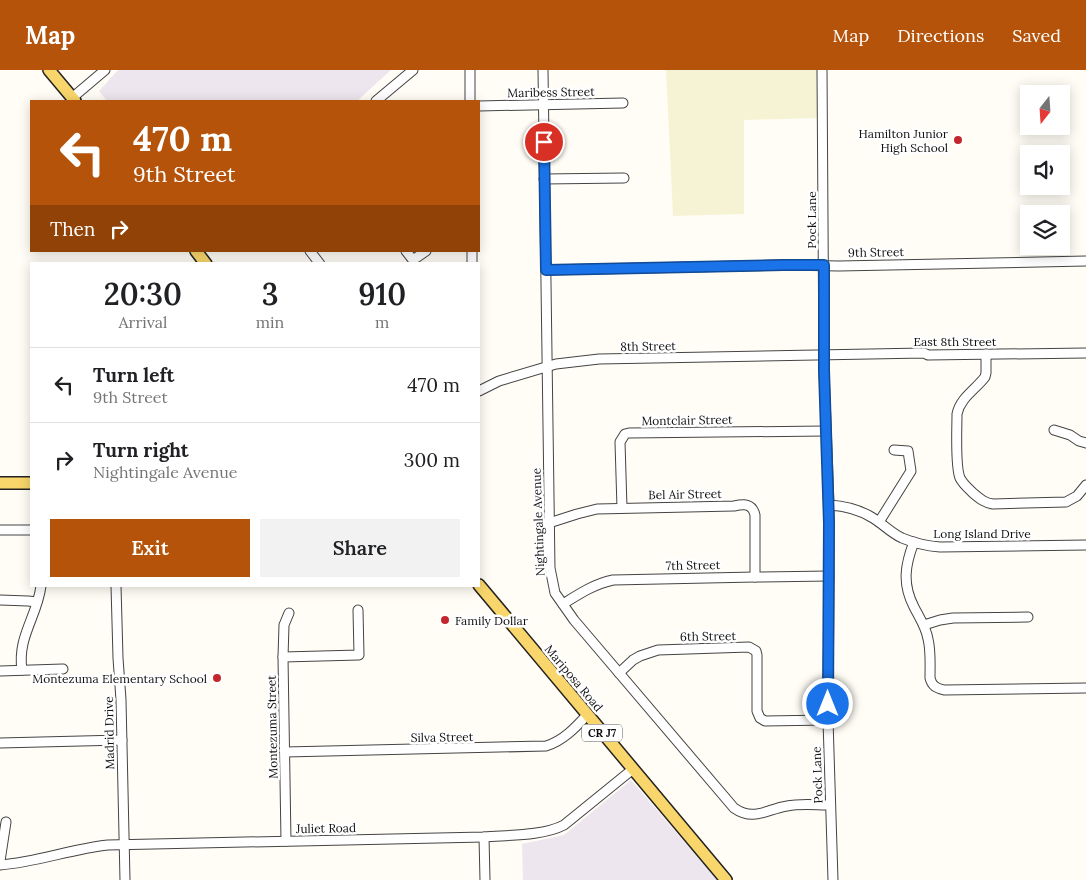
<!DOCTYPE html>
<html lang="en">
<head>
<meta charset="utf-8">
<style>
	:root { --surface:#fff; --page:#f2f2f2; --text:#202124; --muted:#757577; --line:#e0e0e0; --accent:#b45309 }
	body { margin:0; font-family:Lora,serif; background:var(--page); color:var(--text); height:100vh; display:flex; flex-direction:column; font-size:19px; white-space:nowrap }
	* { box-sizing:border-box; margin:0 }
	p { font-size:16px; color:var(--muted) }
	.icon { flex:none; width:28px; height:28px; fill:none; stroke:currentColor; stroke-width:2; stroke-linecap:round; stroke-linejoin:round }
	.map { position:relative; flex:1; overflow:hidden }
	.sheet { position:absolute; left:30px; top:192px; width:450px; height:325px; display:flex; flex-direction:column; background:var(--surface); border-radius:0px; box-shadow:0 2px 12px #0003 }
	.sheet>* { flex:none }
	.top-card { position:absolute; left:30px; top:30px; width:450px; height:152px; border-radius:0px; box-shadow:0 2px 12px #0003; background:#b45309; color:#fff; overflow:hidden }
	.needle { width:32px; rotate:197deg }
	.fabs { position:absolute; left:1020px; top:15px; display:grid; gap:10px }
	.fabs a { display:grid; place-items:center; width:50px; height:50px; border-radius:0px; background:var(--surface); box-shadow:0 2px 12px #0003; font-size:25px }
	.pin { position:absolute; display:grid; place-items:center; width:42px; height:42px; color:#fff; margin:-21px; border:2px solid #fff; border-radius:50%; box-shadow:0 1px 5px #0007 }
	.me { position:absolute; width:55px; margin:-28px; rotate:0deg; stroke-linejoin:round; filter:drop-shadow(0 0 4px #0008) }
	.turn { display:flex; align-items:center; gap:18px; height:105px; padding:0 20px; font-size:22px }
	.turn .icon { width:65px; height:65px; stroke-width:2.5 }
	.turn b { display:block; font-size:35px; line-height:42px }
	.then { display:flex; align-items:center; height:48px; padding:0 20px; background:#0003; gap:10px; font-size:19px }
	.eta { display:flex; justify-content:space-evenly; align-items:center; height:85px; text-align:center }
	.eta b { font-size:30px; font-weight:600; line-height:35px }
	.cta { display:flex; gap:10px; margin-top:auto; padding:10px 20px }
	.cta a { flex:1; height:58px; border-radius:0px; background:var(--accent); color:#fff; font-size:20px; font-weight:600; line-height:58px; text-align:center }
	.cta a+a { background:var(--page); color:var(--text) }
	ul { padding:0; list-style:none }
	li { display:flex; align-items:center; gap:15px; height:75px; padding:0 20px; border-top:1px solid var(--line) }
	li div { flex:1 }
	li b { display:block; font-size:19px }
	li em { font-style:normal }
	header { display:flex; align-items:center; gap:30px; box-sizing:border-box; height:70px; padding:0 25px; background:var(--accent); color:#fff }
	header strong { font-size:24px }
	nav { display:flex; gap:28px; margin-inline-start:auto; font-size:18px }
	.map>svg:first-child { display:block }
	.industrial { fill:#eee6ef }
	.farmland { fill:#f6f3d4 }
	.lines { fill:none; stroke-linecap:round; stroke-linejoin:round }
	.minor-casing { stroke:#444; stroke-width:11 }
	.major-casing { stroke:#222; stroke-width:14 }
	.minor { stroke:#fff; stroke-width:9 }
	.major { stroke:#f9d66b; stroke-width:11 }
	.route-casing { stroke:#114b97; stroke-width:12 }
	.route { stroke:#1a73e8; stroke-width:9 }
	.poi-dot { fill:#c4262e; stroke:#fff; stroke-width:2 }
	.labels { text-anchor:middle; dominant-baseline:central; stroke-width:5; stroke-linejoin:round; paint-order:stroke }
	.shield { fill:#fff; stroke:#585858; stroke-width:1 }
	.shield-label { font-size:11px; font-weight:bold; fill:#111 }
	.street-label { font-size:12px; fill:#111; stroke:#fff }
	.poi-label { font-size:12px; fill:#111; stroke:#fff; text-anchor:end }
</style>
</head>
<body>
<header>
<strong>Map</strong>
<nav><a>Map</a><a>Directions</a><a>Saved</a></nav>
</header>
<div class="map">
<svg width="1086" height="810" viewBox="0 0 1086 810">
	<rect width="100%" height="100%" fill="#fffdf5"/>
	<g class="industrial">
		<polygon points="118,0 391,0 357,31 107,31 99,21"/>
		<polygon points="631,710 717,810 523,810 522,774 564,765"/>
	</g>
	<polygon class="farmland" points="666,0 822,0 821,48 744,50 744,144 673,146"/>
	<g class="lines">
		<g class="minor-casing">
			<g id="minor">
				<polyline points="470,0 470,31"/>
				<path d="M 543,0 L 550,498 L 555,523 L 574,550 L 734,738 C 754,752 767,739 787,736 C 801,733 816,735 830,735"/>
				<polyline points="822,0 824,300 829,435 829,506 828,650 833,810"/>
				<polyline points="72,28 105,0"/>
				<polyline points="376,31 413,0"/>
				<polyline points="479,36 623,33"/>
				<polyline points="544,109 624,108"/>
				<polyline points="310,181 320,194"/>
				<polyline points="406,181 413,190 426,181"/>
				<polyline points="472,181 472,194"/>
				<polyline points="546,200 783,195 839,196 1086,191"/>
				<path d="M 986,284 L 986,303 L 985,307 C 976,319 960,328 957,344 C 957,359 955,396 960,408 C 963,414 968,418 973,423 C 980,429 985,433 993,434 L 1066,432 L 1077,426 L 1086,415"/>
				<polyline points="479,321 499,311 556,294 599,289 924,283 928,285 1086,283"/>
				<polyline points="1054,360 1070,365 1079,371 1086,373"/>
				<path d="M 829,435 C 845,436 859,439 873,448 C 883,454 891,463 902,468 C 914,473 927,476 940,477 L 1086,475"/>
				<polyline points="622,438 620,372 625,364 629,363 825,361"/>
				<polyline points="879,452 911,401 908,381 894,380"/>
				<path d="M 549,453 L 577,444 L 597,439 L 734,436 C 744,434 752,433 755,445 L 755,507"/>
				<polyline points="0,460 31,460"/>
				<path d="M 914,472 C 905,495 902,514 914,537 C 919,547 926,557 928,569 C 931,581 930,595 930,608 C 932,616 936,618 944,620 L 1086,618"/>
				<polyline points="116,516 118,588 121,630 125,810"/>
				<polyline points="0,530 28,531 37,532"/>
				<path d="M 563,534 C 579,524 594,514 613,510 L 755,507 L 829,506"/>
				<polyline points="924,555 940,550 953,548 1028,547"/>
				<polyline points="283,587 359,585 358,540"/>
				<path d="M 22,600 C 17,567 37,547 41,516"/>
				<polyline points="0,601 63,599"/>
				<polyline points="619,603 633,590 640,586 658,580 749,577 756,581 757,585 757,641 760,648 765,651 828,650"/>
				<polyline points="0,673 122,670"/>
				<path d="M 285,682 L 546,676 C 563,671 576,657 587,645"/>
				<polyline points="484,767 485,810"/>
				<polyline points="286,771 283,587 284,555 289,543"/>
				<polyline points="0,791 6,752"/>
				<path d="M 0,795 C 37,792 71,779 108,775 L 484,767 C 508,765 543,766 564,755 L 633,699"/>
			</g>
		</g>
		<g class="major-casing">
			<g id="major">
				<polyline points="49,0 75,31"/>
				<polyline points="196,181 206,194"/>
				<polyline points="0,413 31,413"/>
				<polyline points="479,515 726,810"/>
			</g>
		</g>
		<use href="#minor" class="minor"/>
		<use href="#major" class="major"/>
	</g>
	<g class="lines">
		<g class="route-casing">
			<polyline id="route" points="544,72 546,200 783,195 824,195 824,300 829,453 828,634"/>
		</g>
		<use href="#route" class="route"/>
	</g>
	<g class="poi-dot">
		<circle cx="958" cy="70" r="5"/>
		<circle cx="445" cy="550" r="5"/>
		<circle cx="217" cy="608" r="5"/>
	</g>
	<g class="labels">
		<rect class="shield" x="582" y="654.5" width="40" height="17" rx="4"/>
		<g class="shield-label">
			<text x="602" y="663">CR J7</text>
		</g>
		<g class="street-label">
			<text transform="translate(551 22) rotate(-1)">Maribess Street</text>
			<text transform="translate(811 150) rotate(-90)">Pock Lane</text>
			<text transform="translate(876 182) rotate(-1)">9th Street</text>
			<text x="955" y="271">East 8th Street</text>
			<text transform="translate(648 276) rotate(-1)">8th Street</text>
			<text transform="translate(687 350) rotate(-1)">Montclair Street</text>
			<text transform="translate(685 424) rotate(-1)">Bel Air Street</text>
			<text transform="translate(538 452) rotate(-92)">Nightingale Avenue</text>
			<text x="982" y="463">Long Island Drive</text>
			<text transform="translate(693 495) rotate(-1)">7th Street</text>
			<text transform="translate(708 566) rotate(-1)">6th Street</text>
			<text transform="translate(574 608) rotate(50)">Mariposa Road</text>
			<text transform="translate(272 657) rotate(-91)">Montezuma Street</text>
			<text transform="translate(109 663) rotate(-91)">Madrid Drive</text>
			<text transform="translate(442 667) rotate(-1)">Silva Street</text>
			<text transform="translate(817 705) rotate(-92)">Pock Lane</text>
			<text transform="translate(326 758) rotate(-1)">Juliet Road</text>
		</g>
		<g class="poi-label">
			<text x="948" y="63">Hamilton Junior<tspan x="948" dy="14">High School</tspan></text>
			<text x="455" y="550" text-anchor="start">Family Dollar</text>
			<text x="207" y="608">Montezuma Elementary School</text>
		</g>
	</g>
</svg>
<div class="fabs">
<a><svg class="needle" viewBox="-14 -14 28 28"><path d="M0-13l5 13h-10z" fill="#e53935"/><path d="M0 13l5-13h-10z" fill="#757577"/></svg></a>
<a><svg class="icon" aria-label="sound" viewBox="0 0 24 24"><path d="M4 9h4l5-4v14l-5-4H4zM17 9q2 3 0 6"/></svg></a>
<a><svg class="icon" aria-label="layers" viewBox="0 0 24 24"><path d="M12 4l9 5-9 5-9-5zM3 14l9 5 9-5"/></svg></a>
</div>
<div class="pin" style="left:544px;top:72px;background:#d93025"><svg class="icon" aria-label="arrive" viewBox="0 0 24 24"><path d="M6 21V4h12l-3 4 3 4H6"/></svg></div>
<svg class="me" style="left:828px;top:634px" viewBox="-20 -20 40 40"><circle r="17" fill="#1a73e8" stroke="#fff" stroke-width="3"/><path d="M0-11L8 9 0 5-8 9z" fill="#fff"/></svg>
<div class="top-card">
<div class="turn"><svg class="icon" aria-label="left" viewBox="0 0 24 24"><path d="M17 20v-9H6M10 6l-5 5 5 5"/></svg><div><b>470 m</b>9th Street</div></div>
<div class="then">Then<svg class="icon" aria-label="right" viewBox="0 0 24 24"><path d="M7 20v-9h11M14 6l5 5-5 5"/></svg></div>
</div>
<section class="sheet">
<div class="eta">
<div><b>20:30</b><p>Arrival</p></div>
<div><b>3</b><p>min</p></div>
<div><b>910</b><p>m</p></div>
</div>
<ul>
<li><svg class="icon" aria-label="left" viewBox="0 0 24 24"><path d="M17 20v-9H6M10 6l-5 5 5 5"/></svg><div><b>Turn left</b><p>9th Street</p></div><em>470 m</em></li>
<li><svg class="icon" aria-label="right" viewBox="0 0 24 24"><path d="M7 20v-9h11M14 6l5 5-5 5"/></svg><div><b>Turn right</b><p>Nightingale Avenue</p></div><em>300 m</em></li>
</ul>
<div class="cta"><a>Exit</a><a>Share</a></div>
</section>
</div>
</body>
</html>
